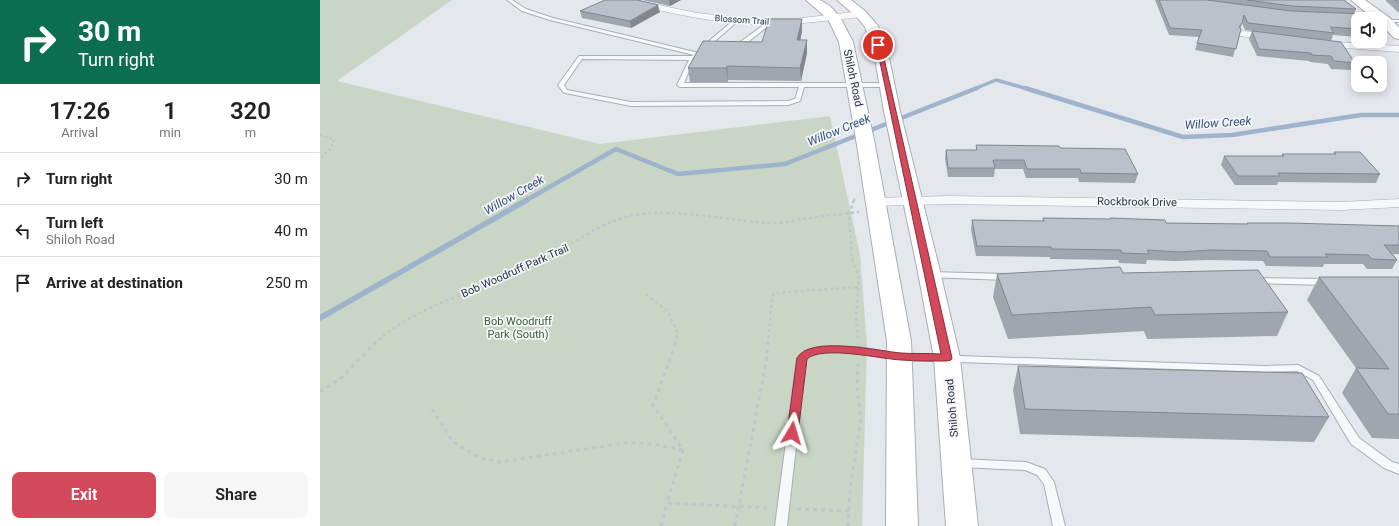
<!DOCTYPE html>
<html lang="en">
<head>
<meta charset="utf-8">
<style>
	:root { --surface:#fff; --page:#f6f6f6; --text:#222; --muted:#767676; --line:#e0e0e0; --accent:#d1495b }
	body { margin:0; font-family:Roboto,sans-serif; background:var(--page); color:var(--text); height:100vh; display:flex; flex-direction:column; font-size:15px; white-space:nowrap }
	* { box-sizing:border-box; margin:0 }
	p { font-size:13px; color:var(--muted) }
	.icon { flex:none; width:22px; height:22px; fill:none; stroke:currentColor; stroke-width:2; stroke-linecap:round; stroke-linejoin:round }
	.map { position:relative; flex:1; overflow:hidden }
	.panel { display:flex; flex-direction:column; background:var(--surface); width:320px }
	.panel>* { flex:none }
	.top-card { background:#0b6e4f; color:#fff; overflow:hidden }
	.fabs { position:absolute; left:1031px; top:12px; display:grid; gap:8px }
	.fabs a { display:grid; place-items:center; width:36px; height:36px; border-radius:8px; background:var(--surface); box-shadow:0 2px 10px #0003; font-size:20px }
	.pin { position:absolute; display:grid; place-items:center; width:34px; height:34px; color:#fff; margin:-17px; border:2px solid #fff; border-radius:50%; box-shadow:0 1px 4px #0007 }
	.me { position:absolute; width:44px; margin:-22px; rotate:7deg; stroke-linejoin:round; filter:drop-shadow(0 0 3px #0008) }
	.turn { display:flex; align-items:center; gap:14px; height:84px; padding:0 12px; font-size:18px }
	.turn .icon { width:52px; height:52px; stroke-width:2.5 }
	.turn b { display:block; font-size:28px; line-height:34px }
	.eta { display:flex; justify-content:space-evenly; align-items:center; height:68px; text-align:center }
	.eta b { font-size:24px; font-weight:600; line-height:28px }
	.cta { display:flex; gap:8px; margin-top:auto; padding:8px 12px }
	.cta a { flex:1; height:46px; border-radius:8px; background:var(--accent); color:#fff; font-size:16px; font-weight:600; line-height:46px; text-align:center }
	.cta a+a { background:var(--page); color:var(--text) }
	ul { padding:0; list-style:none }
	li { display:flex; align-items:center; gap:12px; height:52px; padding:0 12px; border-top:1px solid var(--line) }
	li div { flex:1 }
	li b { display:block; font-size:15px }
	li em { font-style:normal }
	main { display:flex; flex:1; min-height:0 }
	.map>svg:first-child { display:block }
	.green { fill:#c9d6c5 }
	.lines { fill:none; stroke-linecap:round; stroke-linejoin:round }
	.stream-far2 { stroke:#9fb4cc; stroke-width:3.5 }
	.stream-far1 { stroke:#9fb4cc; stroke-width:4.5 }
	.stream { stroke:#9fb4cc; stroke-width:5.5 }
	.lane-casing { stroke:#a9aeb7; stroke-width:2 }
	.street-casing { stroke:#a9aeb7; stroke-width:1 }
	.secondary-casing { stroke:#a9aeb7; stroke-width:2 }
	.path-far2 { stroke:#c2c5cb; stroke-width:2; stroke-dasharray:2.5 2.5; stroke-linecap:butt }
	.path-far1 { stroke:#c2c5cb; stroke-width:2.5; stroke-dasharray:3 3; stroke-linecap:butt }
	.path { stroke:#c2c5cb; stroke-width:3; stroke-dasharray:4 4; stroke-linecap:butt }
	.lane { fill:#f7f8fa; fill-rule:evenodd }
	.street { fill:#f7f8fa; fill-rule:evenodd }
	.secondary { fill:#fff; fill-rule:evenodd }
	.wall { fill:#a1a5ae }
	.shaded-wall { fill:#83868d }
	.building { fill:#bbc0ca; stroke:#83868d }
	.route { fill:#d1495b; stroke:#882f3b }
	.labels { text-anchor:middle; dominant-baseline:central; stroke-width:3.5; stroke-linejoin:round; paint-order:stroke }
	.far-street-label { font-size:9px; fill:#2b3445; stroke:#f4f6f9 }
	.street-label { font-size:11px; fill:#2b3445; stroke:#f4f6f9 }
	.park-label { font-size:11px; fill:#3f6138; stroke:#f4f6f9 }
	.water-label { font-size:12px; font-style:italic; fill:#34527a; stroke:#f4f6f9 }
</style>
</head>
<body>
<main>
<section class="panel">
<div class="top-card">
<div class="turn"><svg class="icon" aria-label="right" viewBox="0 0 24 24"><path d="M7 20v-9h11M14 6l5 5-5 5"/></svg><div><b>30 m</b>Turn right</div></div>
</div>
<div class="eta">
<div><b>17:26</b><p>Arrival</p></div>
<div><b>1</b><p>min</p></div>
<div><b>320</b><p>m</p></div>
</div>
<ul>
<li><svg class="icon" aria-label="right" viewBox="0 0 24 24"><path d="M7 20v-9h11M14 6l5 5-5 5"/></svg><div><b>Turn right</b></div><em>30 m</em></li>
<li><svg class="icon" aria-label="left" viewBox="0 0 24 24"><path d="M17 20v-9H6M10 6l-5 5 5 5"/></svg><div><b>Turn left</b><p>Shiloh Road</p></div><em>40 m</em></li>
<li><svg class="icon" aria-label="arrive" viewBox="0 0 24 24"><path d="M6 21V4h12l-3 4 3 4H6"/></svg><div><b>Arrive at destination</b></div><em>250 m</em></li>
</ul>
<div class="cta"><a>Exit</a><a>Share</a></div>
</section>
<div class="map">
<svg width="1079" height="526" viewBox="0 0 1079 526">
	<rect width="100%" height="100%" fill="#e4e7ec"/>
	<polygon class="green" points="0,0 132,0 17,81 280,144 510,116 540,255 547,345 542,526 0,526"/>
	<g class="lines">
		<polyline class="stream-far2" points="654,89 676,80 708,89"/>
		<g class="stream-far1">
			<polyline points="705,88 863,137 912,135 1041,115 1079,115"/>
			<polyline points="205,201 296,149 358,174 465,164 657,88"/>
		</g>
		<polyline class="stream" points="0,318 207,200"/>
		<g class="lane-casing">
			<g id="lane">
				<path d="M 187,0 L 192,0 L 206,9 L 233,18 L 379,53 L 379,55 L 374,59 L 364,83 L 567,83 L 570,85 L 567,87 L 484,87 L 480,101 L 468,105 L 311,106 L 245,93 L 243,92 L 238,85 L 259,56 L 371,56 L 374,55 L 230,20 L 202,11 ZM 262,59 L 369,60 L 357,85 L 360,87 L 479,87 L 475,99 L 468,101 L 311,102 L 247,90 L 244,85 Z"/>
				<polygon points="415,19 419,20 386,49 382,49 382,47"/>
				<polygon points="1063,20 1079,20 1079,22 1065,22 1063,21"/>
				<polygon points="449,21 453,22 423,46 416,47 416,45"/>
				<polygon points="610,272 686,274 690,277 686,280 607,277 606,275 607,273"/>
				<polygon points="936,278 1006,279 1010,282 1006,285 933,283 932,281 933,279"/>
				<path d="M 500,347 L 539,347 L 580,354 L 945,366 L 978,365 L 999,376 L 1039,438 L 1072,462 L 1079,464 L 1079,474 L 1064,468 L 1031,444 L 993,380 L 977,371 L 945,372 L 580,360 C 559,357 504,345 486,359 L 467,526 L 455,526 L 477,358 L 485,351 Z"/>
				<polygon points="641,459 706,462 725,469 734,482 745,526 733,526 724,484 717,475 705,470 641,467 637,466 636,463 637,460"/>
			</g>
		</g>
		<g class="street-casing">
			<g id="street">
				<path d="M 300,0 L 315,0 L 377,13 L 432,19 L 474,19 L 541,11 L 545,14 L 541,17 C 512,20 482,24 452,25 C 402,25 353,14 304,2 Z"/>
				<polygon points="923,31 951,34 956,37 951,40 920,36 918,34 920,32"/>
				<polygon points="1002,41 1079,46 1079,52 999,46 997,44 999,42"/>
				<polygon points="628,196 1021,202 1079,199 1079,207 1021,210 628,204 554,206 549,205 547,202 549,199 554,198"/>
			</g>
		</g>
		<g class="secondary-casing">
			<g id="secondary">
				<polygon points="486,0 500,0 510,6 520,17 533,42 555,145 591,341 598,526 566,526 567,341 537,145 519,42 508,19"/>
				<polygon points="517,0 531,0 545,11 558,26 568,53 580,111 619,267 640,358 658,526 626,526 614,358 597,267 564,111 554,53 545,27 537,17"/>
				<polygon points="1031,0 1045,0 1070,18 1079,28 1079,39 1074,38 1060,23 1060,19 1054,19"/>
			</g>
		</g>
		<g class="path-far2">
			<polyline points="0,135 14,139 11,148 0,159"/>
			<polyline points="534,201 535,197"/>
		</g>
		<g class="path-far1">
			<polyline points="534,200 529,214 532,259 539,277 536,318 538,339"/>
			<polyline points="326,294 348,312 357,331 355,344"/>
			<path d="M 54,344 C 97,304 164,289 217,264 C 252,247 281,218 322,214 C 367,209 410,222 455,223 C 467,223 479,219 491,218 C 507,215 523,214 539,212"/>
			<polyline points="448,344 452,297 454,293 539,287"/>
		</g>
		<g class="path">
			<polyline points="356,343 333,405 363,450"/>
			<polyline points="0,392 21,378 55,343"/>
			<polyline points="112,409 133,442 160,458 180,462 305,443 334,444 363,450"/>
			<polyline points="363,450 347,503 448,508"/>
			<polyline points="477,509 529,511"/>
			<polyline points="341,526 347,503"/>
			<polyline points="415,526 446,362 448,343"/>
			<polyline points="528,526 530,489 541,418 537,392 538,362"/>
		</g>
		<use href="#lane" class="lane"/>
		<use href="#street" class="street"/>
		<use href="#secondary" class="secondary"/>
	</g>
	<g class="wall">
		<polygon points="322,0 361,0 350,6"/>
		<polygon points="835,0 1024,0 1036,9 1034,14 1038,19 1038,37 1013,35 1011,41 925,30 922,23 913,57 875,50 879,37 849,35"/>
		<polygon points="1066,0 1079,0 1079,13 1066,1"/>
		<polygon points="260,11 340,12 311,28 262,18"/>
		<polygon points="482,31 480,40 487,53 481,81 408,80 408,82 370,82 368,68 442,42"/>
		<polygon points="932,31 1035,63 1031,70 1011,69 1008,64 990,62 989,61 937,56 929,39"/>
		<polygon points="656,145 740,148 818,174 815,183 759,182 758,178 706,178 703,169 675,169 674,177 628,177 625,158 626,150 656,150"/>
		<polygon points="1014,152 1060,174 1056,183 958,182 957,185 915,185 901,165 904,156 962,156 962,154 1013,154"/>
		<polygon points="723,218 790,219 790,218 846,223 927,224 927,223 1079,226 1079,254 1073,254 1077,260 1072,269 1047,269 1043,264 1004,264 1003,267 946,266 943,261 889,260 855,261 827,260 826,264 799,263 798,260 730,259 730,257 656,256 651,230 652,220 722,221"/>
		<polygon points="803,273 968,312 957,336 827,339 824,331 688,339 673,297 677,274"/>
		<polygon points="999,277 1079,277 1079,439 1052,438 1022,393 1036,368 987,300"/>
		<polygon points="698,366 1009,417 994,442 700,434 693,390"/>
	</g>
	<g class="shaded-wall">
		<polygon points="349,0 361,0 350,6"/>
		<polygon points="338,5 340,12 311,28 310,21"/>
		<polygon points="482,19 482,31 478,53 477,40"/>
		<polygon points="487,40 487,53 481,81 480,68"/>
		<polygon points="407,66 408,80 408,82 406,68"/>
	</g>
	<g class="building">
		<polygon points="285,0 317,0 338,5 310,21 260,11"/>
		<polygon points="839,0 887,0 971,11 1044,14 1048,19 1038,19 1038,29 1010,27 1014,33 928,23 924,15 922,23 919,27 921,29 916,49 877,43 882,30 850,28"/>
		<polygon points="927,0 1024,0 1036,9 972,6"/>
		<polygon points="1075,0 1079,0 1079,3"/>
		<polygon points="449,19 482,19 477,40 487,40 480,68 407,66 406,68 368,68 383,41 442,42"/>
		<polygon points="932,31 1021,42 1035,63 1014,61 1011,56 992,55 991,53 939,49"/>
		<polygon points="656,145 739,146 740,148 805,149 818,174 761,173 760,169 707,169 704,160 673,160 675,168 628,168 626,150 657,150"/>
		<polygon points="1014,152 1040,152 1060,174 958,173 960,176 918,176 904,156 964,156 962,154 1016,154"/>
		<polygon points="723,218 791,219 790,218 845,220 846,223 928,224 927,223 969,223 1079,226 1079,245 1064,245 1077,260 1052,259 1048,255 1005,254 1008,257 950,257 947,251 892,250 859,252 827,250 829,254 802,253 801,250 732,249 731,247 657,246 652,220 724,221"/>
		<polygon points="800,267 803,273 938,270 968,312 835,315 831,307 692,315 677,274"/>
		<polygon points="999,277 1079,277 1079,414 1068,414 1036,368 1069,369"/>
		<polygon points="698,366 982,373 1009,417 705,409"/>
	</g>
	<path class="route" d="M 556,43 L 561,45 L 632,358 L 631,360 L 627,361 C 612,361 596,361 581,360 C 561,359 502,345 487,359 L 478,433 L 477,437 L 472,438 L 468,437 L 467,433 L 477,358 C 490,335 558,351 581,353 C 594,354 608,353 621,354 Z"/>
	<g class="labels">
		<g class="far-street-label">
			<text transform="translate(422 20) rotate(4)">Blossom Trail</text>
		</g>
		<g class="street-label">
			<text transform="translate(533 78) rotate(78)">Shiloh Road</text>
			<text transform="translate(817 202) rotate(1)">Rockbrook Drive</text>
			<text transform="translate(195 271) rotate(-24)">Bob Woodruff Park Trail</text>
			<text transform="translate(632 408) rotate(-95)">Shiloh Road</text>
		</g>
		<g class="park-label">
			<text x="198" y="321">Bob Woodruff<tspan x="198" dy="13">Park (South)</tspan></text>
		</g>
		<g class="water-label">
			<text transform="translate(898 123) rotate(-4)">Willow Creek</text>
			<text transform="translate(519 130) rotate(-22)">Willow Creek</text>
			<text transform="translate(194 195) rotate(-30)">Willow Creek</text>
		</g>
	</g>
</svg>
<div class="fabs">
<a><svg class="icon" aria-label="sound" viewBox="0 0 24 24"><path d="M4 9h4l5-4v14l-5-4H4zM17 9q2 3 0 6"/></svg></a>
<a><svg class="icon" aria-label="search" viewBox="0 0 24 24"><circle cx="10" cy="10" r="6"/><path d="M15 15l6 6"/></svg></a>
</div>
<div class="pin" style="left:558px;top:45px;background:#d93025"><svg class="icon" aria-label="arrive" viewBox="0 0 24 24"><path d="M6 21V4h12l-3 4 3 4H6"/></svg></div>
<svg class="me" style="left:472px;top:433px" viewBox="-20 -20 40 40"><path d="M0-17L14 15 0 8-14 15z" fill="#d1495b" stroke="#fff" stroke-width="4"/></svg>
</div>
</main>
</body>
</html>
